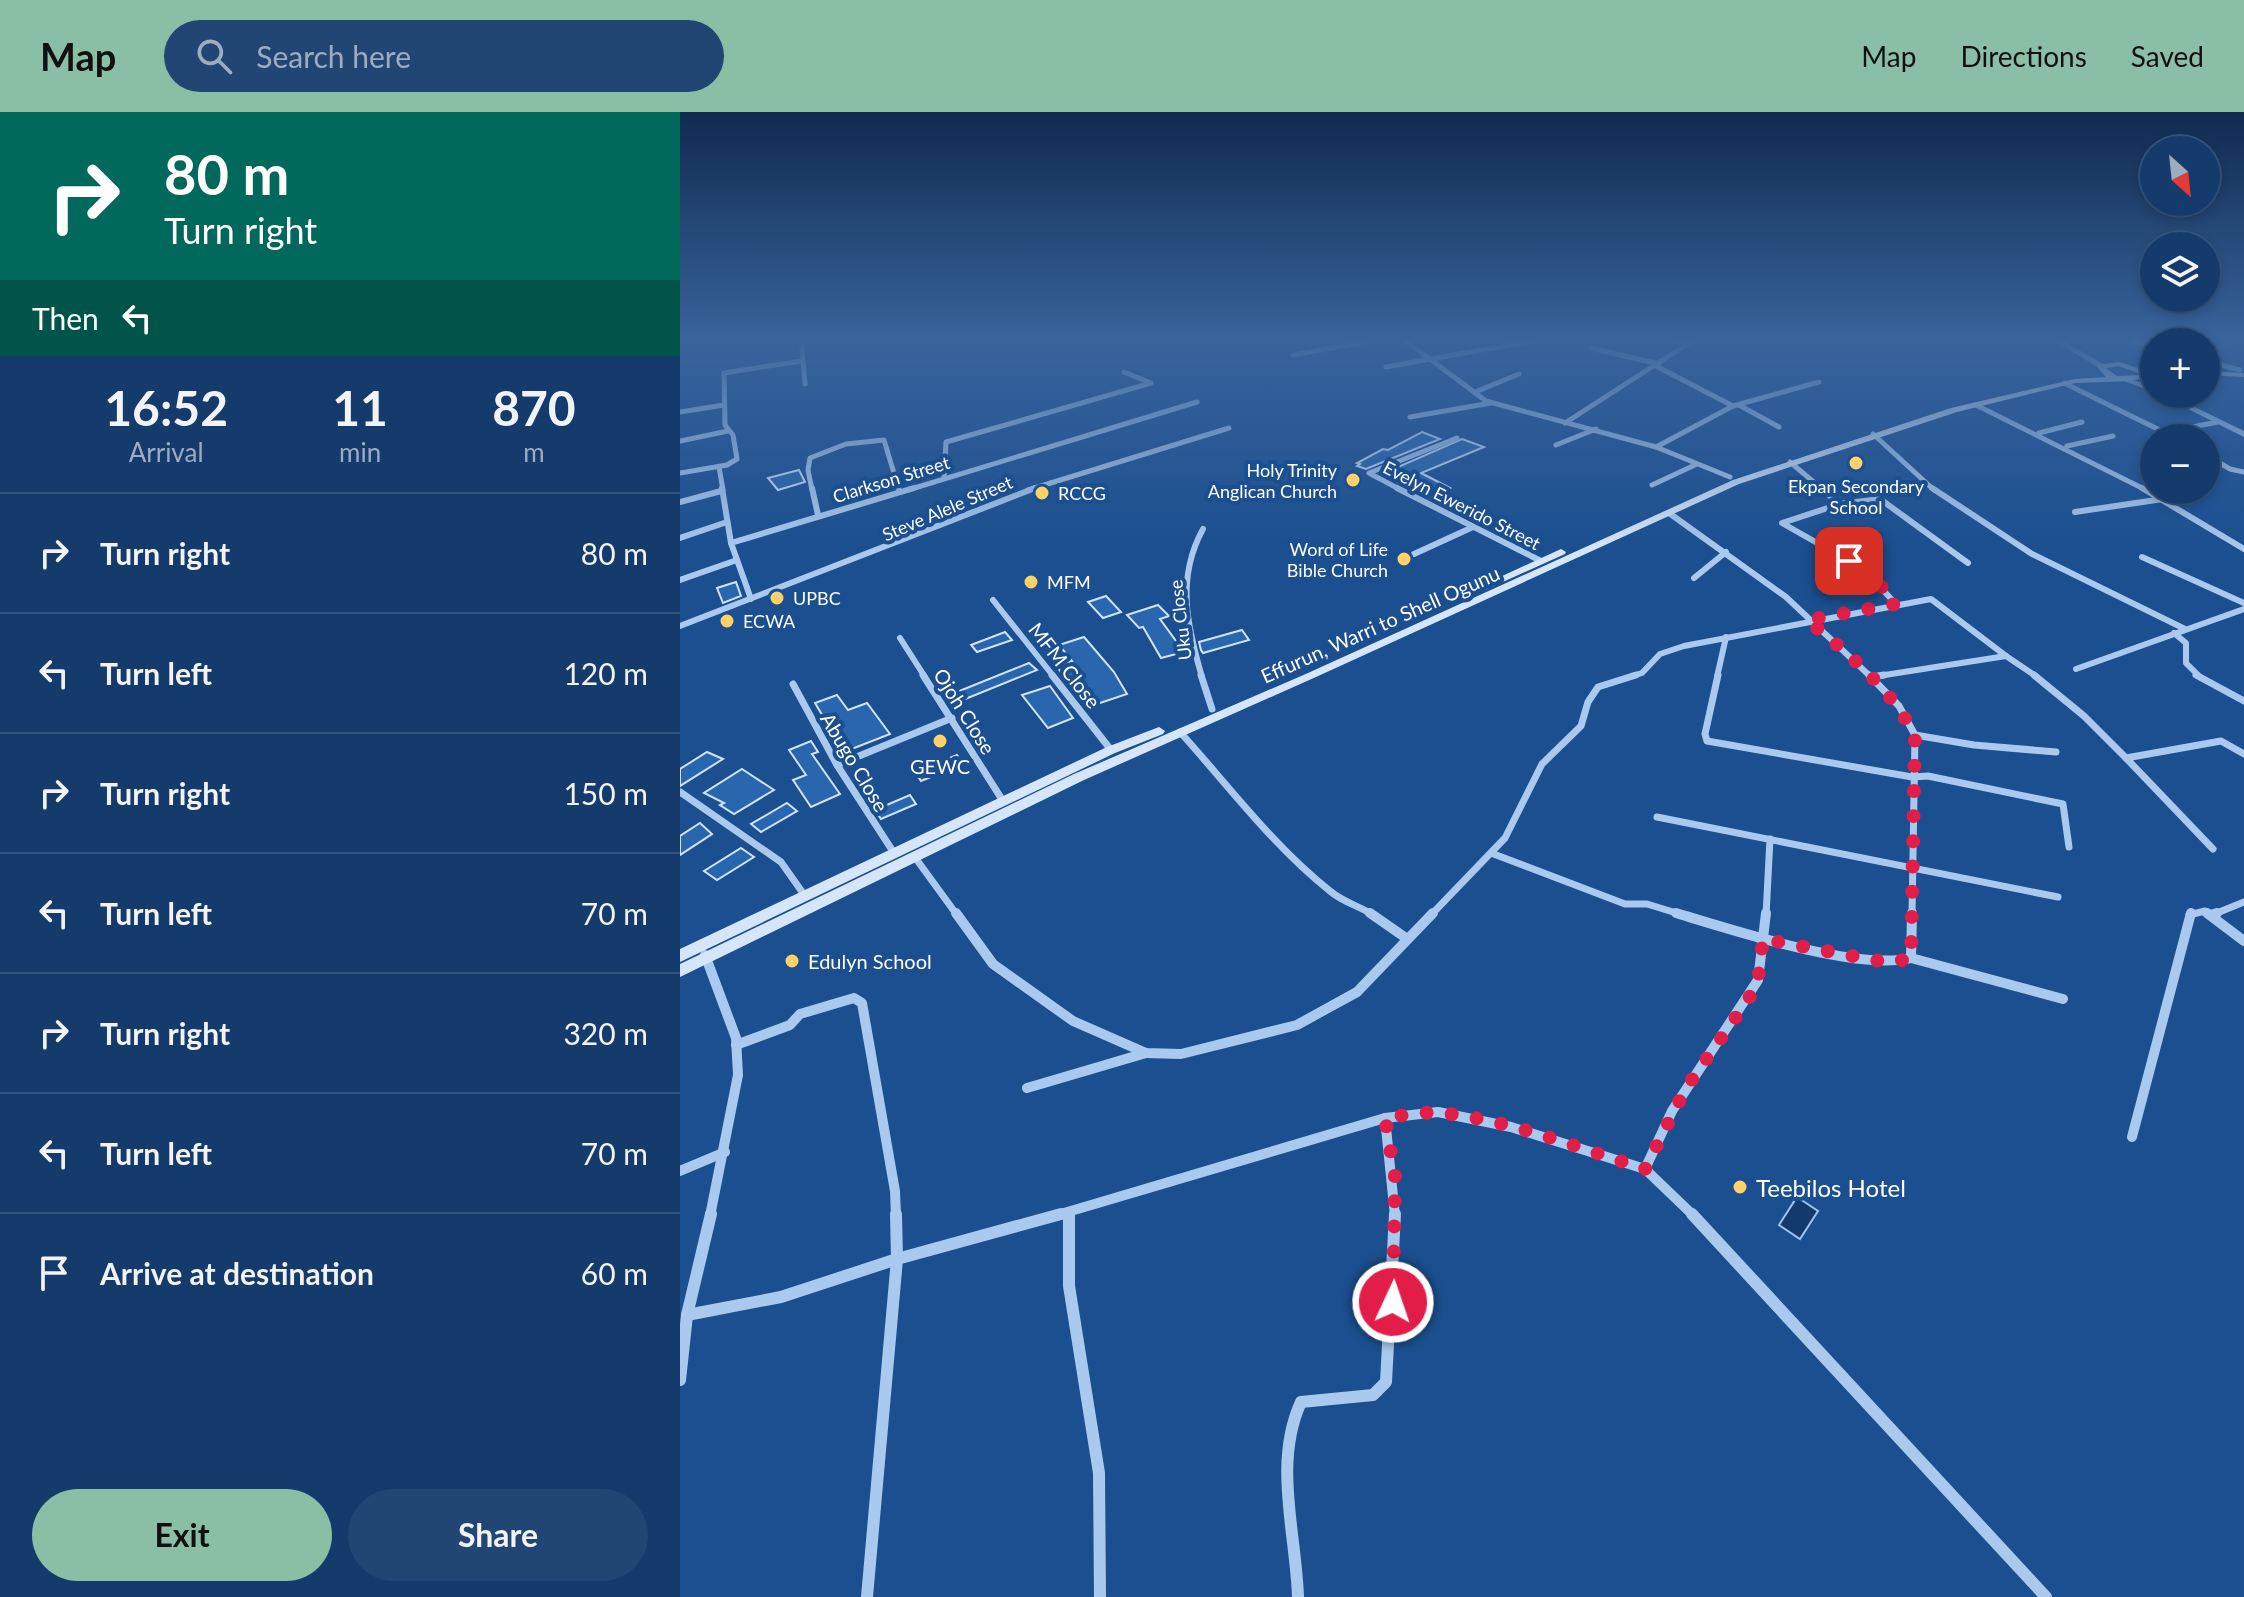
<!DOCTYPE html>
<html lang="en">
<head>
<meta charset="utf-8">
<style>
	:root { --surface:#143b6b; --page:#214673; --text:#f1f3f6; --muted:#9dadc1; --line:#33557e; --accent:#8abfa5 }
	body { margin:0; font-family:Lato,sans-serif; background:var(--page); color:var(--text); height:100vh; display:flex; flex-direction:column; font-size:30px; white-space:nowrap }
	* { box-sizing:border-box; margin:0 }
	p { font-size:26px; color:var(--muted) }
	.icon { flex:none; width:44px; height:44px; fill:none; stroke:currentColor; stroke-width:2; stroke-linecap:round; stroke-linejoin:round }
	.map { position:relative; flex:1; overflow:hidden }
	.drawer { display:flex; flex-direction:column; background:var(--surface); width:680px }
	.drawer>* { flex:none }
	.hud { background:#00695c; color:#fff; overflow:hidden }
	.needle { width:52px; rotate:153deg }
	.tools { position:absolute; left:1460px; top:24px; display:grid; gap:16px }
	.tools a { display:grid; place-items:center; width:80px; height:80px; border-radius:50%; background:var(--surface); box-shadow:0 4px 12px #0003,0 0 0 2px var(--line); font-size:40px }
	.pin { position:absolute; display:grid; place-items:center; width:68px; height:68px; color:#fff; margin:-34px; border-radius:16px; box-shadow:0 4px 12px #0006 }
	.me { position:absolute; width:88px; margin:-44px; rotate:3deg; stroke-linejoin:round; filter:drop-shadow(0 0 6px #0008) }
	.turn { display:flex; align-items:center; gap:28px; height:168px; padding:0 32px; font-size:36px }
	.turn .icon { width:104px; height:104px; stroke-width:2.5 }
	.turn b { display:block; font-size:56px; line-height:68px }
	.then { display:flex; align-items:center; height:76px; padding:0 32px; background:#0003; gap:16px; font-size:30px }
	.eta { display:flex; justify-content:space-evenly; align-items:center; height:136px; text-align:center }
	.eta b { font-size:48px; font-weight:700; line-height:56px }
	.cta { display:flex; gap:16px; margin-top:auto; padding:16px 32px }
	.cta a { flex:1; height:92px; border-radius:48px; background:var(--accent); color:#111; font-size:32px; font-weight:700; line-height:92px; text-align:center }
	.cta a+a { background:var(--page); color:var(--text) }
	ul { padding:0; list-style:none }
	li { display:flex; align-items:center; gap:24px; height:120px; padding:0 32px; border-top:2px solid var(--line) }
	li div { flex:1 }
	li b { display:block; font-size:30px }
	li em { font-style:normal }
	header { display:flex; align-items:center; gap:48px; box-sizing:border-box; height:112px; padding:0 40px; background:var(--accent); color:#111 }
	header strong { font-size:38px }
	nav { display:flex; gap:44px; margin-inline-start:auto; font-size:28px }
	.search { width:560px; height:72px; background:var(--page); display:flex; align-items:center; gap:20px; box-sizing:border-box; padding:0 28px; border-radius:44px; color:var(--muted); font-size:30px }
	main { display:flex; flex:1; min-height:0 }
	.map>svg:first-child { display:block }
	.water { fill:#123a6d; stroke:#9cc4f0; stroke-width:2 }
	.building { fill:#2a66ad; stroke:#cfe3fa; stroke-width:2 }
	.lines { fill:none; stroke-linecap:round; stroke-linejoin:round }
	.minor-far4 { stroke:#a9c9ee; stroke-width:5 }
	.minor-far3 { stroke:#a9c9ee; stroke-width:6 }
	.minor-far2 { stroke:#a9c9ee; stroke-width:7 }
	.minor-far1 { stroke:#a9c9ee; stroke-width:10 }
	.minor { stroke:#a9c9ee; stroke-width:12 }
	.tertiary { fill:#a9c9ee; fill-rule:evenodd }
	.secondary { fill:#d6e6fa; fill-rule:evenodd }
	.route { stroke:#e11d48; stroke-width:14; stroke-dasharray:0 25.2 }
	.poi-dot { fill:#ffd166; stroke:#1b4f8f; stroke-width:3 }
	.labels { text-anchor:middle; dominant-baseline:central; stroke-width:8; stroke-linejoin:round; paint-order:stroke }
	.far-poi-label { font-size:18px; fill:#fff; stroke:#1b4f8f; text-anchor:start }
	.far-street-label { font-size:18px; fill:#fff; stroke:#1b4f8f }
	.street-label { font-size:20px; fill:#fff; stroke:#1b4f8f }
	.poi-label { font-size:20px; fill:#fff; stroke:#1b4f8f }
	.near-poi-label { font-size:24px; fill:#fff; stroke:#1b4f8f; text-anchor:start }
</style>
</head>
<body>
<header>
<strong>Map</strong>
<div class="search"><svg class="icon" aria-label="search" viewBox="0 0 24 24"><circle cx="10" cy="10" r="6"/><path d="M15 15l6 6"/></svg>Search here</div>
<nav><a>Map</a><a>Directions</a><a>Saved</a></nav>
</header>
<main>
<section class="drawer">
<div class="hud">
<div class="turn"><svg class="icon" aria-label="right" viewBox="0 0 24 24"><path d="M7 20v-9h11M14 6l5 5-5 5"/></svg><div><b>80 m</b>Turn right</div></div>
<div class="then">Then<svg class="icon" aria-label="left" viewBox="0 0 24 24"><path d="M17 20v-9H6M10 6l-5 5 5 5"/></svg></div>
</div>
<div class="eta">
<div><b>16:52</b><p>Arrival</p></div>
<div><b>11</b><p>min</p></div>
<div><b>870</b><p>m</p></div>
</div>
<ul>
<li><svg class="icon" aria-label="right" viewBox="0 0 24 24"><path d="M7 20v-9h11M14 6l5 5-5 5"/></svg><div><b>Turn right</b></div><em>80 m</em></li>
<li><svg class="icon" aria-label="left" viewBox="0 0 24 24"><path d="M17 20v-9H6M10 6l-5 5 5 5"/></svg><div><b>Turn left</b></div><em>120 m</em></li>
<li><svg class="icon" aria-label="right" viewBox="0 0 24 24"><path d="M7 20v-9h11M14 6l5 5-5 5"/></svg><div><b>Turn right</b></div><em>150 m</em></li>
<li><svg class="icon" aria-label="left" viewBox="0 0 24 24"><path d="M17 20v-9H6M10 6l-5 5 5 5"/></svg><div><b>Turn left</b></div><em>70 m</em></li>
<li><svg class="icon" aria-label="right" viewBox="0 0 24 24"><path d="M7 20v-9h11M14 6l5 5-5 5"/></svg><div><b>Turn right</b></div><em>320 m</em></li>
<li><svg class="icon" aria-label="left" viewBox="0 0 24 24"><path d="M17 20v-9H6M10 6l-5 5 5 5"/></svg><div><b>Turn left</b></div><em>70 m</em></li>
<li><svg class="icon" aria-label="arrive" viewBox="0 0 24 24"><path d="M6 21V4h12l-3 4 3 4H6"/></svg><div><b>Arrive at destination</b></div><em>60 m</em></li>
</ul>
<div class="cta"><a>Exit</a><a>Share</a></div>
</section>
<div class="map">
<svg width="1564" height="1485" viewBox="0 0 1564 1485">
	<rect width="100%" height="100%" fill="#1b4f8f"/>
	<polygon class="water" points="1117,1085 1138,1099 1120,1127 1099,1113"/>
	<g class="building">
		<polygon points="742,320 760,327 686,357 677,354 680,352 677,351 703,337 708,338"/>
		<polygon points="782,327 804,335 741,361 770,376 749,385 702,362"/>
		<polygon points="119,358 125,370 98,378 88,366"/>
		<polygon points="56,470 61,484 43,491 37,476"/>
		<polygon points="426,484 441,500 423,506 408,490"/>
		<polygon points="478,493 489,504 480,507 504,540 481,546 463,515 459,516 447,503"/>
		<polygon points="562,518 569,528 523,541 521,538 519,530"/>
		<polygon points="325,520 332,528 297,540 291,533"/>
		<polygon points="404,525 434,560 447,582 411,594 388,562 383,564 377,554 392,549 379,533"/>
		<polygon points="349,551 357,558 273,592 267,584"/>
		<polygon points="370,574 393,606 368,616 342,583"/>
		<polygon points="157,583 168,598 187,591 210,622 164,640 135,591"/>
		<polygon points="131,629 138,640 132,642 160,682 131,695 113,668 126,663 109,638"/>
		<polygon points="27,640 43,647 0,674 0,657"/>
		<polygon points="277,643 283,652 241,669 235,660"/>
		<polygon points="62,657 94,678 54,702 40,693 44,691 24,681"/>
		<polygon points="230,683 236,692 201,707 195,698"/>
		<polygon points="107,691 117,699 81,720 71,712"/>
		<polygon points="20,711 32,722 0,743 0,724"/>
		<polygon points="61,736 74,745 37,768 24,759"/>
	</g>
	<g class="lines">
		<g class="minor-far4">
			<polyline points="726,229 806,289 976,335 1050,365"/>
			<polyline points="993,229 1007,232"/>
			<polyline points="1453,229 1474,234"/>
			<polyline points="911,236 979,252"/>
			<polyline points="122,237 125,272"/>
			<polyline points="613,243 689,229"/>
			<polyline points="1526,249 1560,258"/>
			<polyline points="976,254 1053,294"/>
			<polyline points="706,255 852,229"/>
			<polyline points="1384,271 1496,326"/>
			<polyline points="795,280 839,262"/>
			<polyline points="1059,293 1099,315"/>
			<polyline points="1296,293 1466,378"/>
			<polyline points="0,300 44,293"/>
			<polyline points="730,305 811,291"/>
			<polyline points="885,311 1012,229"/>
			<polyline points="1486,320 1538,310"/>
			<polyline points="1359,321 1402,310"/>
			<polyline points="1193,322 1254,378"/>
			<polyline points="0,329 48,319"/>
			<polyline points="876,333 916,317"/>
			<polyline points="1387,334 1433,324"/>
			<polyline points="976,335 1053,294 1139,270"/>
			<polyline points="1526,343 1550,357 1564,360"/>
			<polyline points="1110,350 1143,378"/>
			<polyline points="39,355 43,378"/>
			<polyline points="0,361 47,353 57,347 53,323 45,313 44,261 121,249"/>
			<polyline points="264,365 266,330 471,271 444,260"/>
			<polyline points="972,373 1017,352"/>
			<polyline points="132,378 128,358 130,346 166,332 204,328 219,378"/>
			<polyline points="228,378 517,290"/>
			<polyline points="348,378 549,316"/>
			<polyline points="721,378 689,361 777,326"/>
		</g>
		<g class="minor-far3">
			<polyline points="42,376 51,431 71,487"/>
			<polyline points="132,376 138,403"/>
			<polyline points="717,376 861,449"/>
			<polyline points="1140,376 1160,392 1200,387 1288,451"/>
			<polyline points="1252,376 1352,442 1505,517"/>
			<polyline points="1462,376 1564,437"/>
			<polyline points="0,390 41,379"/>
			<polyline points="1160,392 1102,411 1183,457 1216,492"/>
			<polyline points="1395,400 1483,387"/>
			<polyline points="989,401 1106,485 1191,565"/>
			<polyline points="0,426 47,410"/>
			<polyline points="51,431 234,376"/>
			<polyline points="734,442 793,415"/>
			<polyline points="1462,445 1564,491"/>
			<polyline points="1014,466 1046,440"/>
			<polyline points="0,468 57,448"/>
			<polyline points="313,488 374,565"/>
			<polyline points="0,514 355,376"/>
			<polyline points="1494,521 1506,531 1506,551 1520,565"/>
			<polyline points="220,526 245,565"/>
			<polyline points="1396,557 1564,497"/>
			<path d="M 522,565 C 507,514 496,466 523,417"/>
			<polyline points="949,565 962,561 980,542 1004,534 1251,487 1326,544"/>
			<polyline points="1037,565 1046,525"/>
			<polyline points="1192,565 1326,544 1357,565"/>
		</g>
		<g class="minor-far2">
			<polyline points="243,563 323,689"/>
			<polyline points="372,563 431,638"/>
			<polyline points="521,563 532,597"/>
			<polyline points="1038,563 1025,622 1027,629 1232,665 1248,664 1383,692 1389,735"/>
			<polyline points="1189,563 1219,594 1235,623 1232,803"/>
			<polyline points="1354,563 1404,604 1446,646 1541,629 1564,642"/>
			<polyline points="1516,563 1564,589"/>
			<polyline points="1192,565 1204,563"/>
			<polyline points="113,572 157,653 214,741"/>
			<path d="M 500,620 C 548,673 594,735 650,779 C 664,791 678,793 693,803"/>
			<polyline points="1235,623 1294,633 1376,640"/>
			<polyline points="1446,646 1533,737"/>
			<polyline points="157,653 272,606"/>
			<polyline points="0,680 101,750 125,784"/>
			<polyline points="977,705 1378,785"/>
			<polyline points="811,741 945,792 967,792 1003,803"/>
			<polyline points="234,744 277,803"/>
			<polyline points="751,803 825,726 862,652 901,614 908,590 918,575 956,563"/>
			<polyline points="1086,803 1090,727"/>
			<polyline points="1509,803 1525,799 1530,803"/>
			<polyline points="1532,803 1564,790"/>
		</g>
		<g class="minor-far1">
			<polyline points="276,801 313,852 393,909 466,941 501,942 617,913 677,880 753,801"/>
			<polyline points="690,801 726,826"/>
			<path d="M 996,801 C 1052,818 1178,859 1231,846 L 1383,887"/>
			<polyline points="1527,801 1564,829"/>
			<polyline points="1531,803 1537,801"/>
			<polyline points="25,843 56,926 58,963 30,1104"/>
			<polyline points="1231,846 1232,801"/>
			<polyline points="56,933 110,913 120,902 174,886 182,891 215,1079 216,1104"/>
			<polyline points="347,976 466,941"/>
			<polyline points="705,1006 715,1104"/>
			<polyline points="1452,1025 1511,801"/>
			<polyline points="965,1057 992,999 1078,868 1086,801"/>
			<polyline points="0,1059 45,1040"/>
			<polyline points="389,1100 389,1104"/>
			<polyline points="374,1104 705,1006 758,1000 831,1015 965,1057 1014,1104"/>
		</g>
		<g class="minor">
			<polyline points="389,1102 389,1174 419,1361 420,1485"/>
			<polyline points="1012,1102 1366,1485"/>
			<polyline points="7,1203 101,1185 217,1147 381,1102"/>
			<polyline points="0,1268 7,1203 31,1102"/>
			<polyline points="187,1485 217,1147 216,1102"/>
			<path d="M 618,1485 C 616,1421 593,1351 621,1290 L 693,1283 L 706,1270 L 715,1102"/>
		</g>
		<g class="tertiary">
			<polygon points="1375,229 1384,229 1426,254 1419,256"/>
			<polygon points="1444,265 1474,275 1474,280 1444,269"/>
			<polygon points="1478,282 1488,282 1564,319 1564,325"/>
		</g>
		<g class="secondary">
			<path d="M 1439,250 L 1465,258 L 1466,261 L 1474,259 L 1474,263 L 1452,269 L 1395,271 L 1277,300 L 1059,372 L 636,565 L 404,668 L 0,865 L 0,852 L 394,662 L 628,561 L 1053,368 L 1271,296 L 1395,267 L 1426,265 L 1417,255 L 1418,253 ZM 1438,254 L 1458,261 L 1459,263 L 1437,264 L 1426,256 Z"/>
			<polygon points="1526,259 1564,261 1564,265 1526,263"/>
			<polygon points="881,437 886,440 885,442 805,478 797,478 796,476"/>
			<polygon points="479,615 485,619 483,622 435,641 0,850 0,837 427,635"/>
		</g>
	</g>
	<linearGradient id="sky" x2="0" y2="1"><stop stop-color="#0f2b4f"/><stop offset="0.52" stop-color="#39639b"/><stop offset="1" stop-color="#39639b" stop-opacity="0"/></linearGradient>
	<rect width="1564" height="437" fill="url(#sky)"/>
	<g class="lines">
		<path class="route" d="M 713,1190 L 715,1065 L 705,1006 C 722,1004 743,999 761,1001 C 830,1008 898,1036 965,1057 L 1006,976 L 1068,888 L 1078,868 L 1083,827 L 1210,851 L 1231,846 L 1235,623 C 1209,575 1169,542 1127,508 L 1216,492 L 1193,465 L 1169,449"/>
	</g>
	<g class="poi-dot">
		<circle cx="1176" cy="351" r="8"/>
		<circle cx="673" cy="368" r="8"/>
		<circle cx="362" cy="381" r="8"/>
		<circle cx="724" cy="447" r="8"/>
		<circle cx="351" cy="470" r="8"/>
		<circle cx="97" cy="486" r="8"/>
		<circle cx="47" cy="509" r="8"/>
		<circle cx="260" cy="629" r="8"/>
		<circle cx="112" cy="849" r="8"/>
		<circle cx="1060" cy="1075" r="8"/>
	</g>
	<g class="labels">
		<g class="far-poi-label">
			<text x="657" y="358" text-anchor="end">Holy Trinity<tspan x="657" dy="21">Anglican Church</tspan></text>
			<text x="1176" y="374" text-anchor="middle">Ekpan Secondary<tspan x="1176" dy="21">School</tspan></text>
			<text x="378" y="381">RCCG</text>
			<text x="708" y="437" text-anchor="end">Word of Life<tspan x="708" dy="21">Bible Church</tspan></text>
			<text x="367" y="470">MFM</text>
			<text x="113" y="486">UPBC</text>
			<text x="63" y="509">ECWA</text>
		</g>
		<g class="far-street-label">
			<text transform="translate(211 367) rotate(-17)">Clarkson Street</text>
			<text transform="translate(782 393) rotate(27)">Evelyn Ewerido Street</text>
			<text transform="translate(267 396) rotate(-23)">Steve Alele Street</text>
			<text transform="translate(500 508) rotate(-97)">Uku Close</text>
		</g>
		<g class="street-label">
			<text transform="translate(700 512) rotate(-24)">Effurun, Warri to Shell Ogunu</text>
			<text transform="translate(385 553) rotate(52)">MFM Close</text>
			<text transform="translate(285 599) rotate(58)">Ojoh Close</text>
			<text transform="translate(175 650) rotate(59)">Abugo Close</text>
		</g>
		<g class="poi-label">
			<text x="260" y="654">GEWC</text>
			<text x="128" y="849" text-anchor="start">Edulyn School</text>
		</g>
		<g class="near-poi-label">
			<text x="1076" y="1075">Teebilos Hotel</text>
		</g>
	</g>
</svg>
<div class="tools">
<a><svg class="needle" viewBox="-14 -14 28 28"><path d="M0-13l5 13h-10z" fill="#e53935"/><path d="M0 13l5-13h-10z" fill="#9dadc1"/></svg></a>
<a><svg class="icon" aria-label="layers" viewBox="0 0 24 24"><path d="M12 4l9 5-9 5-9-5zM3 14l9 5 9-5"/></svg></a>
<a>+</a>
<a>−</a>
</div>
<div class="pin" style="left:1169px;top:449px;background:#d93025"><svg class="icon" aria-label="arrive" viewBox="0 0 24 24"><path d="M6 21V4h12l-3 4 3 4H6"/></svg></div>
<svg class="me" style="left:713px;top:1190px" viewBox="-20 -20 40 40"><circle r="17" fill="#e11d48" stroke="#fff" stroke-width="3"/><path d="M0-11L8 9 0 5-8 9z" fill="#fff"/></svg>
</div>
</main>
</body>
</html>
